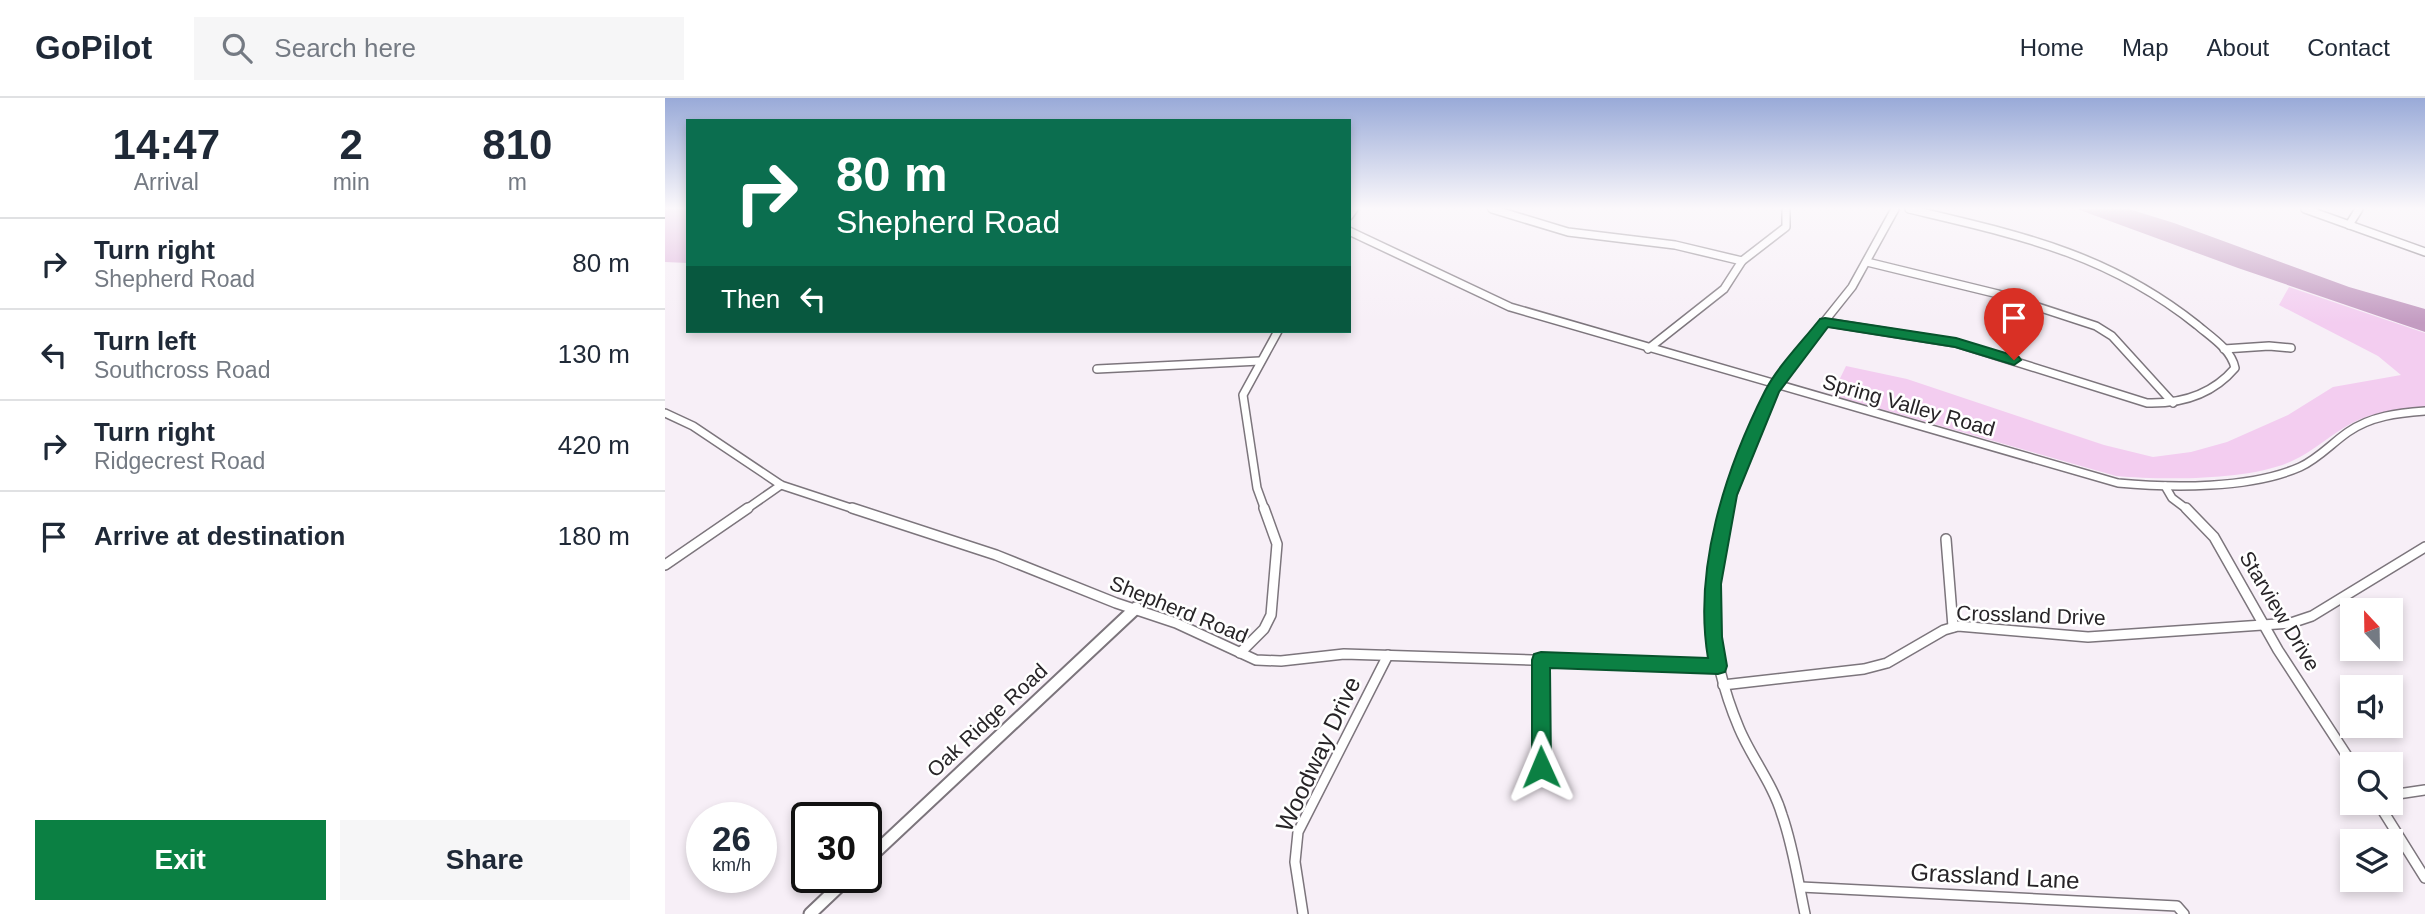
<!DOCTYPE html>
<html lang="en">
<head>
<meta charset="utf-8">
<style>
	:root { --surface:#fff; --page:#f6f6f7; --text:#1f2937; --muted:#747a83; --line:#e0e1e3; --accent:#0b8043 }
	body { margin:0; font-family:Helvetica,sans-serif; background:var(--page); color:var(--text); height:100vh; display:flex; flex-direction:column; font-size:26px; white-space:nowrap }
	* { box-sizing:border-box; margin:0 }
	p { font-size:23px; color:var(--muted) }
	.icon { flex:none; width:38px; height:38px; fill:none; stroke:currentColor; stroke-width:2; stroke-linecap:round; stroke-linejoin:round }
	.map { position:relative; flex:1; overflow:hidden }
	.sheet { display:flex; flex-direction:column; background:var(--surface); width:665px }
	.sheet>* { flex:none }
	.hud { position:absolute; left:21px; top:21px; width:665px; height:214px; border-radius:0px; box-shadow:0 4px 10px #0003; background:#0b6e4f; color:#fff; overflow:hidden }
	.needle { width:46px; rotate:338deg }
	.fabs { position:absolute; left:1675px; top:500px; display:grid; gap:14px }
	.fabs a { display:grid; place-items:center; width:63px; height:63px; border-radius:0px; background:var(--surface); box-shadow:0 4px 10px #0003; font-size:35px }
	.speed { position:absolute; left:21px; top:704px; display:flex; gap:14px; font-size:35px; font-weight:700; text-align:center }
	.speed>* { display:grid; place-content:center; width:91px; height:91px; border-radius:50%; background:var(--surface); box-shadow:0 4px 10px #0003; line-height:1 }
	.speed small { font-size:18px; font-weight:400 }
	.speed .limit { border:4px solid #111; border-radius:10px; background:#fff; color:#111 }
	.pin { position:absolute; display:grid; place-items:center; width:60px; height:60px; color:#fff; margin:-72px -30px; border-radius:50% 50% 50% 0; rotate:-45deg; box-shadow:0 0 7px #0007 }
	.pin .icon { rotate:45deg }
	.me { position:absolute; width:77px; margin:-38px; rotate:359deg; stroke-linejoin:round; filter:drop-shadow(0 0 5px #0008) }
	.turn { display:flex; align-items:center; gap:24px; height:147px; padding:0 35px; font-size:32px }
	.turn .icon { width:91px; height:91px; stroke-width:2.5 }
	.turn b { display:block; font-size:49px; line-height:60px }
	.then { display:flex; align-items:center; height:66px; padding:0 35px; background:#0003; gap:14px; font-size:26px }
	.eta { display:flex; justify-content:space-evenly; align-items:center; height:119px; text-align:center }
	.eta b { font-size:42px; font-weight:800; line-height:49px }
	.button { display:flex; gap:14px; margin-top:auto; padding:14px 35px }
	.button a { flex:1; height:80px; border-radius:0px; background:var(--accent); color:#fff; font-size:28px; font-weight:800; line-height:80px; text-align:center }
	.button a+a { background:var(--page); color:var(--text) }
	ul { padding:0; list-style:none }
	li { display:flex; align-items:center; gap:21px; height:91px; padding:0 35px; border-top:2px solid var(--line) }
	li div { flex:1 }
	li b { display:block; font-size:26px }
	li em { font-style:normal }
	header { display:flex; align-items:center; gap:42px; box-sizing:border-box; height:98px; padding:0 35px; background:var(--surface); border-bottom:2px solid var(--line) }
	header strong { font-size:33px }
	nav { display:flex; gap:38px; margin-inline-start:auto; font-size:24px }
	.search { width:490px; height:63px; background:var(--page); display:flex; align-items:center; gap:18px; box-sizing:border-box; padding:0 24px; border-radius:0px; color:var(--muted); font-size:26px }
	main { display:flex; flex:1; min-height:0 }
	.map>svg:first-child { display:block }
	.green { fill:#f3cdf0 }
	.forest { fill:#dfb5dc }
	.water { fill:#c39bc1 }
	.lines { fill:none; stroke-linecap:round; stroke-linejoin:round }
	.minor-far1-casing { stroke:#7c757c; stroke-width:10 }
	.minor-casing { stroke:#7c757c; stroke-width:12 }
	.tertiary-casing { stroke:#7c757c; stroke-width:15 }
	.minor-far1 { stroke:#fff; stroke-width:7 }
	.minor { stroke:#fff; stroke-width:9 }
	.tertiary { stroke:#fff; stroke-width:11 }
	.route { fill:#0b8043; stroke:#07532c; stroke-width:2 }
	.labels { text-anchor:middle; dominant-baseline:central; stroke-width:5; stroke-linejoin:round; paint-order:stroke }
	.street-label { font-size:21px; fill:#272427; stroke:#fff }
	.near-street-label { font-size:24px; fill:#272427; stroke:#fff }
</style>
</head>
<body>
<header>
<strong>GoPilot</strong>
<div class="search"><svg class="icon" aria-label="search" viewBox="0 0 24 24"><circle cx="10" cy="10" r="6"/><path d="M15 15l6 6"/></svg>Search here</div>
<nav><a>Home</a><a>Map</a><a>About</a><a>Contact</a></nav>
</header>
<main>
<section class="sheet">
<div class="eta">
<div><b>14:47</b><p>Arrival</p></div>
<div><b>2</b><p>min</p></div>
<div><b>810</b><p>m</p></div>
</div>
<ul>
<li><svg class="icon" aria-label="right" viewBox="0 0 24 24"><path d="M7 20v-9h11M14 6l5 5-5 5"/></svg><div><b>Turn right</b><p>Shepherd Road</p></div><em>80 m</em></li>
<li><svg class="icon" aria-label="left" viewBox="0 0 24 24"><path d="M17 20v-9H6M10 6l-5 5 5 5"/></svg><div><b>Turn left</b><p>Southcross Road</p></div><em>130 m</em></li>
<li><svg class="icon" aria-label="right" viewBox="0 0 24 24"><path d="M7 20v-9h11M14 6l5 5-5 5"/></svg><div><b>Turn right</b><p>Ridgecrest Road</p></div><em>420 m</em></li>
<li><svg class="icon" aria-label="arrive" viewBox="0 0 24 24"><path d="M6 21V4h12l-3 4 3 4H6"/></svg><div><b>Arrive at destination</b></div><em>180 m</em></li>
</ul>
<div class="button"><a>Exit</a><a>Share</a></div>
</section>
<div class="map">
<svg width="1760" height="816" viewBox="0 0 1760 816">
	<rect width="100%" height="100%" fill="#f7eff7"/>
	<path class="green" d="M 1624,189 L 1760,235 L 1760,310 C 1735,312 1709,313 1687,325 C 1666,336 1649,353 1627,363 C 1584,383 1498,382 1451,378 L 1167,297 L 1181,268 L 1242,281 L 1439,347 L 1488,359 L 1526,354 L 1562,344 L 1623,317 L 1668,289 L 1736,277 L 1713,258 L 1614,207 Z"/>
	<polygon class="forest" points="0,111 23,111 23,165 0,164"/>
	<polygon class="water" points="1412,111 1464,111 1509,125 1684,189 1760,211 1760,234 1573,170"/>
	<g class="lines">
		<g class="minor-far1-casing">
			<g id="minor-far1">
				<polyline points="827,111 903,134 1010,147 1077,163"/>
				<polyline points="1640,111 1760,154"/>
				<polyline points="684,118 689,111"/>
				<polyline points="1684,127 1694,111"/>
				<path d="M 684,133 L 845,209 L 1453,385 C 1507,390 1585,391 1635,369 C 1653,361 1667,345 1683,334 C 1706,318 1733,315 1760,313"/>
				<polyline points="1202,164 1333,196 1431,228 1447,238 1508,305"/>
				<path d="M 1159,224 L 1291,245 L 1482,305 C 1517,306 1547,297 1570,270 C 1566,251 1546,239 1532,227 C 1442,155 1353,137 1244,111"/>
				<polyline points="983,251 1059,191 1077,163 1121,129 1121,111"/>
				<polyline points="1559,251 1604,248 1626,250"/>
				<polyline points="432,271 595,263"/>
				<polyline points="0,315 28,328 116,387 192,412"/>
				<polyline points="1500,388 1507,400 1523,412"/>
				<polyline points="80,412 116,387"/>
				<polyline points="600,412 592,390 578,297 613,233"/>
				<polyline points="1062,412 1102,302 1123,269 1187,189 1230,111"/>
			</g>
		</g>
		<g class="minor-casing">
			<g id="minor">
				<polyline points="187,410 331,457 451,505 511,525 591,562 616,563 679,556 1053,568"/>
				<path d="M 1062,410 C 1043,493 1040,549 1074,630 C 1086,659 1108,686 1117,717 C 1128,748 1133,783 1140,816"/>
				<polyline points="1521,410 1549,439 1613,552 1688,667"/>
				<polyline points="1281,441 1288,529"/>
				<polyline points="0,467 83,410"/>
				<polyline points="575,555 599,531 606,517 612,446 599,410"/>
				<polyline points="876,562 876,681"/>
				<polyline points="1058,587 1199,571 1222,565 1279,532 1293,528 1423,539 1626,525 1647,518 1760,449"/>
				<polyline points="1726,697 1760,692"/>
				<polyline points="1713,705 1760,780"/>
				<polyline points="1136,789 1512,808 1519,816"/>
				<polyline points="638,816 630,764 633,734 723,557"/>
			</g>
		</g>
		<g class="tertiary-casing">
			<g id="tertiary">
				<polyline points="201,763 471,510"/>
				<polyline points="145,816 184,779"/>
			</g>
		</g>
		<use href="#minor-far1" class="minor-far1"/>
		<use href="#minor" class="minor"/>
		<use href="#tertiary" class="tertiary"/>
	</g>
	<linearGradient id="sky" x2="0" y2="1"><stop stop-color="#99aad8"/><stop offset="0.49" stop-color="#fbf8fb"/><stop offset="1" stop-color="#fbf8fb" stop-opacity="0"/></linearGradient>
	<rect width="1760" height="225" fill="url(#sky)"/>
	<path class="route" d="M 1160,220 L 1291,240 L 1354,259 L 1356,262 L 1349,267 L 1290,249 L 1163,229 L 1114,294 L 1072,397 L 1056,486 L 1057,539 L 1062,568 L 1060,574 L 1053,576 L 885,570 L 886,669 L 883,675 L 876,678 L 869,675 L 867,669 L 867,562 L 869,556 L 876,554 L 1043,560 C 1028,471 1060,372 1100,293 C 1113,268 1137,244 1155,221 Z"/>
	<g class="labels">
		<g class="street-label">
			<text transform="translate(1244 307) rotate(16)">Spring Valley Road</text>
			<text transform="translate(514 511) rotate(22)">Shepherd Road</text>
			<text transform="translate(1615 513) rotate(59)">Starview Drive</text>
			<text transform="translate(1366 517) rotate(2)">Crossland Drive</text>
			<text transform="translate(322 622) rotate(-43)">Oak Ridge Road</text>
		</g>
		<g class="near-street-label">
			<text transform="translate(653 656) rotate(-65)">Woodway Drive</text>
			<text transform="translate(1330 778) rotate(3)">Grassland Lane</text>
		</g>
	</g>
</svg>
<div class="fabs">
<a><svg class="needle" viewBox="-14 -14 28 28"><path d="M0-13l5 13h-10z" fill="#e53935"/><path d="M0 13l5-13h-10z" fill="#747a83"/></svg></a>
<a><svg class="icon" aria-label="sound" viewBox="0 0 24 24"><path d="M4 9h4l5-4v14l-5-4H4zM17 9q2 3 0 6"/></svg></a>
<a><svg class="icon" aria-label="search" viewBox="0 0 24 24"><circle cx="10" cy="10" r="6"/><path d="M15 15l6 6"/></svg></a>
<a><svg class="icon" aria-label="layers" viewBox="0 0 24 24"><path d="M12 4l9 5-9 5-9-5zM3 14l9 5 9-5"/></svg></a>
</div>
<div class="speed"><div>26<small>km/h</small></div><div class="limit">30</div></div>
<div class="pin" style="left:1349px;top:262px;background:#d93025"><svg class="icon" aria-label="arrive" viewBox="0 0 24 24"><path d="M6 21V4h12l-3 4 3 4H6"/></svg></div>
<svg class="me" style="left:876px;top:669px" viewBox="-20 -20 40 40"><path d="M0-17L14 15 0 8-14 15z" fill="#0b8043" stroke="#fff" stroke-width="4"/></svg>
<div class="hud">
<div class="turn"><svg class="icon" aria-label="right" viewBox="0 0 24 24"><path d="M7 20v-9h11M14 6l5 5-5 5"/></svg><div><b>80 m</b>Shepherd Road</div></div>
<div class="then">Then<svg class="icon" aria-label="left" viewBox="0 0 24 24"><path d="M17 20v-9H6M10 6l-5 5 5 5"/></svg></div>
</div>
</div>
</main>
</body>
</html>
